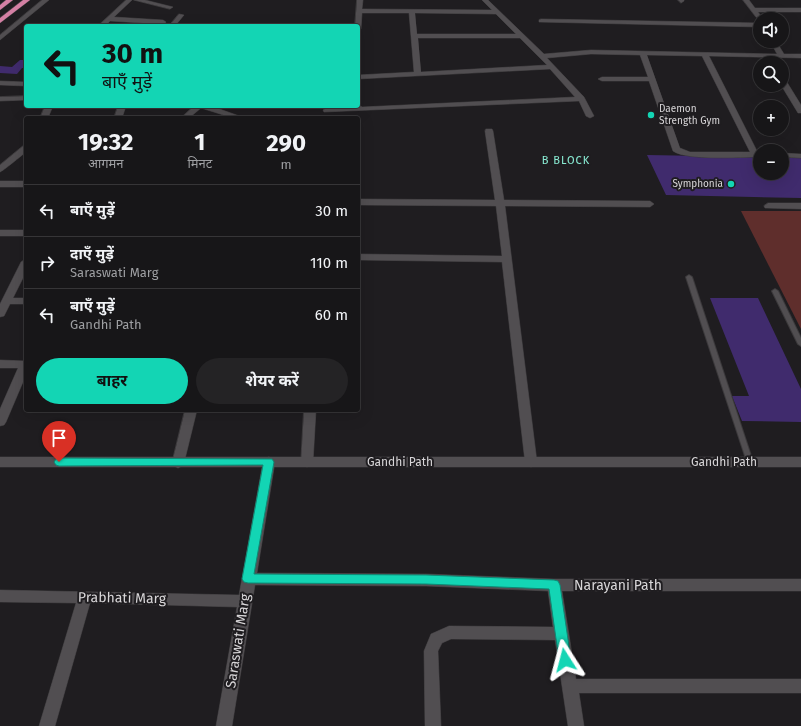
<!DOCTYPE html>
<html lang="hi">
<head>
<meta charset="utf-8">
<style>
	:root { --surface:#171618; --page:#242325; --text:#f1f3f6; --muted:#9e9fa2; --line:#363537; --accent:#13d5b4 }
	body { margin:0; font-family:"Fira Sans","Noto Sans Devanagari",sans-serif; background:var(--page); color:var(--text); height:100vh; display:flex; flex-direction:column; font-size:15px; white-space:nowrap }
	* { box-sizing:border-box; margin:0 }
	p { font-size:13px; color:var(--muted) }
	.icon { flex:none; width:22px; height:22px; fill:none; stroke:currentColor; stroke-width:2; stroke-linecap:round; stroke-linejoin:round }
	.map { position:relative; flex:1; overflow:hidden }
	.sheet { position:absolute; left:24px; top:116px; width:336px; height:296px; display:flex; flex-direction:column; background:var(--surface); border-radius:4px; box-shadow:0 4px 16px #0002,0 0 0 1px var(--line) }
	.sheet>* { flex:none }
	.guide { position:absolute; left:24px; top:24px; width:336px; height:84px; border-radius:4px; box-shadow:0 4px 16px #0002,0 0 0 1px var(--line); background:#13d5b4; color:#111; overflow:hidden }
	.fabs { position:absolute; left:753px; top:12px; display:grid; gap:8px }
	.fabs a { display:grid; place-items:center; width:36px; height:36px; border-radius:50%; background:var(--surface); box-shadow:0 4px 16px #0002,0 0 0 1px var(--line); font-size:20px }
	.pin { position:absolute; display:grid; place-items:center; width:34px; height:34px; color:#fff; margin:-41px -17px; border-radius:50% 50% 50% 0; rotate:-45deg; box-shadow:0 0 4px #0007 }
	.pin .icon { rotate:45deg }
	.me { position:absolute; width:44px; margin:-22px; rotate:351deg; stroke-linejoin:round; filter:drop-shadow(0 0 3px #0008) }
	.turn { display:flex; align-items:center; gap:14px; height:84px; padding:0 12px; font-size:18px }
	.turn .icon { width:52px; height:52px; stroke-width:2.5 }
	.turn b { display:block; font-size:28px; line-height:34px }
	.eta { display:flex; justify-content:space-evenly; align-items:center; height:68px; text-align:center }
	.eta b { font-size:24px; font-weight:700; line-height:28px }
	.cta { display:flex; gap:8px; margin-top:auto; padding:8px 12px }
	.cta a { flex:1; height:46px; border-radius:24px; background:var(--accent); color:#111; font-size:16px; font-weight:700; line-height:46px; text-align:center }
	.cta a+a { background:var(--page); color:var(--text) }
	ul { padding:0; list-style:none }
	li { display:flex; align-items:center; gap:12px; height:52px; padding:0 12px; border-top:1px solid var(--line) }
	li div { flex:1 }
	li b { display:block; font-size:15px }
	li em { font-style:normal }
	.map>svg:first-child { display:block }
	.green { fill:#5f2e2c }
	.building { fill:#402b6d }
	.lines { fill:none; stroke-linecap:round; stroke-linejoin:round }
	.service-casing { stroke:#3b393b; stroke-width:2 }
	.minor-casing { stroke:#3b393b; stroke-width:1 }
	.tertiary-casing { stroke:#3b393b; stroke-width:1 }
	.trunk-casing { stroke:#3b393b; stroke-width:1 }
	.service { fill:#514e51; fill-rule:evenodd }
	.minor { fill:#514e51; fill-rule:evenodd }
	.tertiary { fill:#514e51; fill-rule:evenodd }
	.trunk { fill:#d480a4; fill-rule:evenodd }
	.route { fill:#13d5b4; stroke:#0c8a75 }
	.poi-dot { fill:#13d5b4; stroke:#1f1d20; stroke-width:1.5 }
	.labels { text-anchor:middle; dominant-baseline:central; stroke-width:4; stroke-linejoin:round; paint-order:stroke }
	.far-poi-label { font-size:10px; fill:#d8d6d8; stroke:#1f1d20; text-anchor:start }
	.far-neighbourhood-label { font-size:11px; letter-spacing:1px; fill:#89ecd3; stroke:#1f1d20 }
	.street-label { font-size:12px; fill:#d8d6d8; stroke:#1f1d20 }
	.near-street-label { font-size:14px; fill:#d8d6d8; stroke:#1f1d20 }
</style>
</head>
<body>
<div class="map">
<svg width="801" height="726" viewBox="0 0 801 726">
	<rect width="100%" height="100%" fill="#1f1d20"/>
	<polygon class="green" points="742,211 801,211 801,329 741,211"/>
	<g class="building">
		<polygon points="20,60 26,60 26,68 22,68 17,74 0,73 0,66 12,67"/>
		<polygon points="647,155 760,157 760,173 782,173 782,158 801,158 801,198 666,195"/>
		<polygon points="710,298 758,298 801,389 801,422 742,421 732,396 749,396"/>
	</g>
	<g class="lines">
		<g class="service-casing">
			<g id="service">
				<polygon points="689,275 692,277 753,462 752,464 748,464 747,462 686,277"/>
				<polygon points="775,289 778,291 801,338 801,346 798,344 772,291"/>
			</g>
		</g>
		<g class="minor-casing">
			<g id="minor">
				<polygon points="126,0 132,0 114,17 163,20 166,22 163,26 157,26 159,24 110,21 105,26 98,26"/>
				<polygon points="134,0 145,0 173,7 170,9"/>
				<path d="M 357,0 L 363,0 L 362,9 L 492,10 L 482,0 L 488,0 L 544,54 L 591,50 L 777,54 L 770,41 L 776,41 L 784,54 L 801,54 L 801,58 L 709,56 L 758,153 L 760,153 L 760,157 C 741,157 687,161 673,151 L 649,81 L 602,81 L 598,79 L 602,77 L 648,77 L 640,55 L 591,54 L 547,58 L 584,97 L 594,116 L 590,118 L 586,116 L 579,101 L 324,112 L 323,110 L 327,108 L 358,106 L 358,104 L 362,107 L 575,97 L 550,69 L 358,79 L 358,75 L 414,72 L 409,13 L 362,13 L 361,29 L 358,31 L 358,26 L 355,26 ZM 415,13 L 496,14 L 516,34 L 417,34 ZM 418,38 L 520,38 L 547,65 L 421,72 ZM 647,55 L 702,56 L 750,152 L 690,152 L 680,148 Z"/>
				<polygon points="678,0 684,0 684,1 681,3"/>
				<polygon points="743,0 749,0 755,8 801,8 801,12 758,12 761,16 758,18 756,17"/>
				<polygon points="179,14 184,15 175,26 169,26"/>
				<polygon points="541,19 760,23 760,27 539,22 539,20"/>
				<polygon points="782,79 785,79 801,105 801,113 798,113 781,85"/>
				<polygon points="0,81 26,82 26,86 0,85"/>
				<polygon points="26,96 26,100 0,101 0,97"/>
				<polygon points="45,106 53,106 48,118 40,118"/>
				<polygon points="118,106 126,106 122,118 114,118"/>
				<polygon points="194,106 211,106 245,118 233,118 201,108 189,118 181,118"/>
				<polygon points="486,129 492,129 493,131 504,200 650,201 654,204 650,207 505,206 537,462 535,465 531,467 527,465 525,462 502,262 358,260 358,254 502,256 496,206 358,205 358,199 495,200 485,131"/>
				<path d="M 23,146 L 26,146 L 26,152 C 21,156 3,171 0,172 L 0,165 Z"/>
				<polygon points="782,153 801,154 801,158 782,157"/>
				<rect x="0" y="181" width="26" height="6"/>
				<polygon points="768,203 801,203 801,209 765,208 764,206"/>
				<rect x="0" y="230" width="26" height="6"/>
				<polygon points="26,259 26,272 13,298 26,298 26,304 10,304 4,316 0,317 0,304 21,262"/>
				<polygon points="0,360 26,361 26,375 6,422 4,425 0,426 0,409 18,368 0,368"/>
				<polygon points="185,410 197,410 184,463 182,466 178,468 174,466 172,463"/>
				<polygon points="304,410 316,410 313,462 311,465 307,467 303,465 301,462"/>
				<polygon points="269,457 273,459 275,462 257,573 426,574 554,579 801,579 801,591 562,591 576,679 801,679 801,693 579,693 584,726 568,726 555,640 451,639 442,643 438,651 441,726 425,726 424,651 431,634 449,626 553,627 548,591 426,586 255,585 232,726 216,726 237,607 90,603 55,726 39,726 76,603 0,602 0,590 239,595 263,462 265,459"/>
			</g>
		</g>
		<g class="tertiary-casing">
			<g id="tertiary">
				<polygon points="42,0 49,0 0,40 0,35"/>
				<rect x="0" y="457" width="801" height="10"/>
			</g>
		</g>
		<g class="trunk-casing">
			<g id="trunk">
				<polygon points="6,0 13,0 0,10 0,5"/>
				<polygon points="23,0 30,0 0,23 0,18"/>
			</g>
		</g>
		<use href="#service" class="service"/>
		<use href="#minor" class="minor"/>
		<use href="#tertiary" class="tertiary"/>
		<use href="#trunk" class="trunk"/>
	</g>
	<polygon class="route" points="59,458 272,459 274,462 254,574 426,575 554,580 558,581 560,585 571,660 569,664 565,666 561,664 559,660 549,589 426,584 248,583 244,582 242,579 263,465 59,466 56,465 54,462 56,459"/>
	<g class="poi-dot">
		<circle cx="651" cy="115" r="4"/>
		<circle cx="731" cy="184" r="4"/>
	</g>
	<g class="labels">
		<g class="far-poi-label">
			<text x="659" y="109">Daemon<tspan x="659" dy="12">Strength Gym</tspan></text>
			<text x="723" y="184" text-anchor="end">Symphonia</text>
		</g>
		<g class="far-neighbourhood-label">
			<text x="566" y="160">B BLOCK</text>
		</g>
		<g class="street-label">
			<text x="400" y="462">Gandhi Path</text>
			<text x="724" y="462">Gandhi Path</text>
		</g>
		<g class="near-street-label">
			<text x="618" y="585">Narayani Path</text>
			<text transform="translate(122 598) rotate(1)">Prabhati Marg</text>
			<text transform="translate(238 641) rotate(-81)">Saraswati Marg</text>
		</g>
	</g>
</svg>
<div class="fabs">
<a><svg class="icon" aria-label="sound" viewBox="0 0 24 24"><path d="M4 9h4l5-4v14l-5-4H4zM17 9q2 3 0 6"/></svg></a>
<a><svg class="icon" aria-label="search" viewBox="0 0 24 24"><circle cx="10" cy="10" r="6"/><path d="M15 15l6 6"/></svg></a>
<a>+</a>
<a>−</a>
</div>
<div class="pin" style="left:59px;top:462px;background:#d93025"><svg class="icon" aria-label="arrive" viewBox="0 0 24 24"><path d="M6 21V4h12l-3 4 3 4H6"/></svg></div>
<svg class="me" style="left:565px;top:660px" viewBox="-20 -20 40 40"><path d="M0-17L14 15 0 8-14 15z" fill="#13d5b4" stroke="#fff" stroke-width="4"/></svg>
<div class="guide">
<div class="turn"><svg class="icon" aria-label="left" viewBox="0 0 24 24"><path d="M17 20v-9H6M10 6l-5 5 5 5"/></svg><div><b>30 m</b>बाएँ मुड़ें</div></div>
</div>
<section class="sheet">
<div class="eta">
<div><b>19:32</b><p>आगमन</p></div>
<div><b>1</b><p>मिनट</p></div>
<div><b>290</b><p>m</p></div>
</div>
<ul>
<li><svg class="icon" aria-label="left" viewBox="0 0 24 24"><path d="M17 20v-9H6M10 6l-5 5 5 5"/></svg><div><b>बाएँ मुड़ें</b></div><em>30 m</em></li>
<li><svg class="icon" aria-label="right" viewBox="0 0 24 24"><path d="M7 20v-9h11M14 6l5 5-5 5"/></svg><div><b>दाएँ मुड़ें</b><p>Saraswati Marg</p></div><em>110 m</em></li>
<li><svg class="icon" aria-label="left" viewBox="0 0 24 24"><path d="M17 20v-9H6M10 6l-5 5 5 5"/></svg><div><b>बाएँ मुड़ें</b><p>Gandhi Path</p></div><em>60 m</em></li>
</ul>
<div class="cta"><a>बाहर</a><a>शेयर करें</a></div>
</section>
</div>
</body>
</html>
